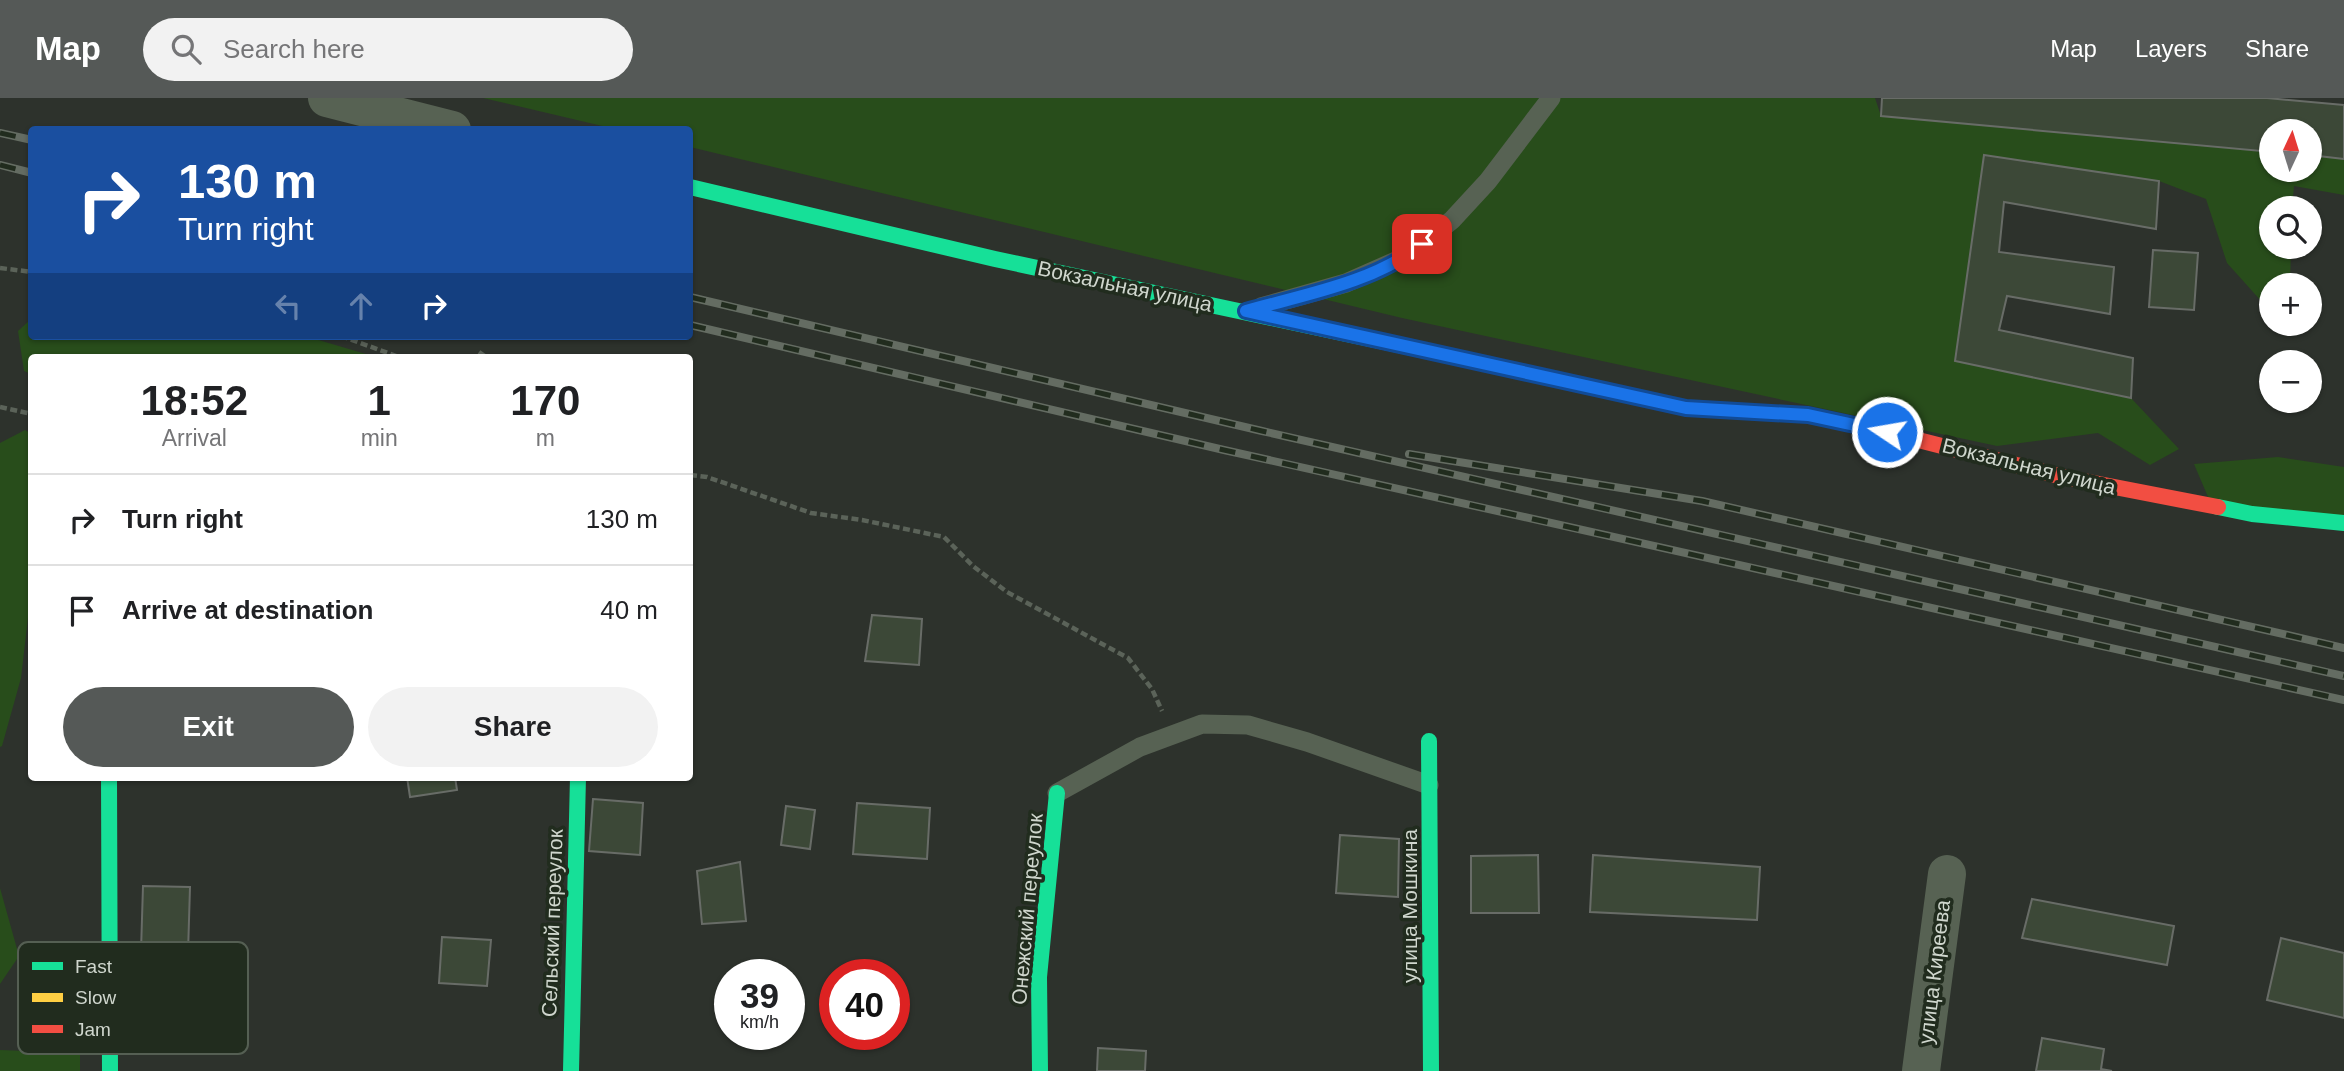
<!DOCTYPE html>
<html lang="en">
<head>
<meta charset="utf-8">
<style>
	:root { --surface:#fff; --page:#f2f2f2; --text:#202124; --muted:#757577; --line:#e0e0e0; --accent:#555957 }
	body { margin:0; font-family:Arial,sans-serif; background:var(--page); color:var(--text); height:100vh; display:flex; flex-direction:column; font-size:26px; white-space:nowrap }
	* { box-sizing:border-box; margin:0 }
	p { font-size:23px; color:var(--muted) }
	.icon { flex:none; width:38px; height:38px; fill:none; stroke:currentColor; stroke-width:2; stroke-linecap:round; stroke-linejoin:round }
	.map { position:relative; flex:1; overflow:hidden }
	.side { position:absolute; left:28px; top:256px; width:665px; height:427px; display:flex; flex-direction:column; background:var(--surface); border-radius:7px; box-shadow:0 2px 5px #0004 }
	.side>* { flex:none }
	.guide { position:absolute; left:28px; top:28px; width:665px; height:214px; border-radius:7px; box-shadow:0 2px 5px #0004; background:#1a4fa0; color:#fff; overflow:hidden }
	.needle { width:46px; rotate:4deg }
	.fabs { position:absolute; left:2259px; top:21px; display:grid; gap:14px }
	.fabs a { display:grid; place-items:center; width:63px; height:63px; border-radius:50%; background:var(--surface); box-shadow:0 2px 5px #0004; font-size:35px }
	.speed { position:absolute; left:714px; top:861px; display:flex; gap:14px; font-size:35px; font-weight:700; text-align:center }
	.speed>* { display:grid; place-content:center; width:91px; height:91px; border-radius:50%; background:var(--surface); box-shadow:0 2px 5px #0004; line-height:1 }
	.speed small { font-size:18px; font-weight:400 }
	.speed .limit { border:10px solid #d22; background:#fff; color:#111 }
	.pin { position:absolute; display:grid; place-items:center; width:60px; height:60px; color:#fff; margin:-30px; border-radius:14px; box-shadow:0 4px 10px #0006 }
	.me { position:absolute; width:77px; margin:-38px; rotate:282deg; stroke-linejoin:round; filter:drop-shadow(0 0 5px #0008) }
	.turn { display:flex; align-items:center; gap:24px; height:147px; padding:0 35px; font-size:32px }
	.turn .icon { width:91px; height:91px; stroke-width:2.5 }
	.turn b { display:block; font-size:49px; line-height:60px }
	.lanes { display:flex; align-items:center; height:66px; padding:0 35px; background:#0003; justify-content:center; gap:35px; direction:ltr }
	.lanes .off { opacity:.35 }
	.eta { display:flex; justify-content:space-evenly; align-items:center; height:119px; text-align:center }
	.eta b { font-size:42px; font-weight:800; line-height:49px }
	.primary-button { display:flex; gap:14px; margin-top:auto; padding:14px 35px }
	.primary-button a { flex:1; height:80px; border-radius:42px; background:var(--accent); color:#fff; font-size:28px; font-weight:800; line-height:80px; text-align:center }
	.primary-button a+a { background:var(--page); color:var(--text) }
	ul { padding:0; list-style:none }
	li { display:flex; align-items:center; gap:21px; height:91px; padding:0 35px; border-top:2px solid var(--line) }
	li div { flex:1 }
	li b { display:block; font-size:26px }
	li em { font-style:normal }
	header { display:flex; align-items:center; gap:42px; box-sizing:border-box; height:98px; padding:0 35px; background:var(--accent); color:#fff }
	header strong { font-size:33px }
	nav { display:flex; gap:38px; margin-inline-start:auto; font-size:24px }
	.search { width:490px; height:63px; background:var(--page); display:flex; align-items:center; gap:18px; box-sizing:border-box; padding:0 24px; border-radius:38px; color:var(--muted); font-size:26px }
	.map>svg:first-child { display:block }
	.green { fill:#284d1b }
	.building { fill:#3c4837; stroke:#686c67; stroke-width:2 }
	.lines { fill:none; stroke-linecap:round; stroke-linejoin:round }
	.path { stroke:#5b6359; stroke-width:4.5; stroke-dasharray:7 3.5; stroke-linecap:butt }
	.lane { stroke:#576253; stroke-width:19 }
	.street { stroke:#576253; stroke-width:38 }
	.fast { stroke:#16e098; stroke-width:16 }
	.slow { stroke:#ffcf43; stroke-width:16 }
	.jam { stroke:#f24e42; stroke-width:16 }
	.rail-casing { stroke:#646c62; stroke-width:8 }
	.rail { stroke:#212c1e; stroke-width:5; stroke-dasharray:16; stroke-linecap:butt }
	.route-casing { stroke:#114b97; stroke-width:18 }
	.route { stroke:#1a73e8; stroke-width:12 }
	.labels { text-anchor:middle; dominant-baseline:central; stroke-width:7; stroke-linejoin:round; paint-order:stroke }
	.street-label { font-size:21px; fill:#cfd6cd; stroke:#212c1e }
	.key { fill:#212c1e; stroke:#555f53; stroke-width:2 }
	.key-label { font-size:19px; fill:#cfd6cd }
</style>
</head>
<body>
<header>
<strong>Map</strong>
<div class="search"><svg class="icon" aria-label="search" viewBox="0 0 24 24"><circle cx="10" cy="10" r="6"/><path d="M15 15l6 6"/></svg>Search here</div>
<nav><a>Map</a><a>Layers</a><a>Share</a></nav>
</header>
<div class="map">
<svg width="2344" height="973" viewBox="0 0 2344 973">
	<rect width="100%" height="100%" fill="#2d322c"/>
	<g class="green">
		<polygon points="483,0 1875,0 1881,18 2271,54 2272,72 2310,72 2310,57 2344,61 2344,97 2294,88 2292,110 2272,110 2272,149 2291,149 2290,187 2272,187 2271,214 2227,165 2206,101 2159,83 1984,57 1955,263 2131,300 2179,351 2150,367 2098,335 1997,348 1402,220 690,49 690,32 615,31"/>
		<polygon points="31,221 32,238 305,238 376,259 32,259 31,276 24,273 18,233"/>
		<polygon points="25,332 32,336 31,512 29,511 21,580 2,648 0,649 0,345"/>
		<polygon points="2278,359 2344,369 2344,419 2211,406 2194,366"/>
		<polygon points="0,790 19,858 0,886"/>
		<polygon points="0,952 80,955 80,973 0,973"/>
	</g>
	<g class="building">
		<polygon points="1882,0 2267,0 2344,7 2344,61 2310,57 2310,33 2272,33 2272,54 1881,18"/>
		<polygon points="1984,57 2159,83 2156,131 2004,104 1999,154 2114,169 2110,216 2007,198 1999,232 2133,260 2131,300 1955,263"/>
		<polygon points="2153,152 2198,155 2194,212 2149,209"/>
		<polygon points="872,517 922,521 919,567 865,563"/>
		<polygon points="407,679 455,679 457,692 410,699"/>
		<polygon points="593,701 643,705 640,757 589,753"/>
		<polygon points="857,705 930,710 927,761 853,756"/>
		<polygon points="786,708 815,712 810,751 781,747"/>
		<polygon points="1340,737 1399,741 1398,799 1336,795"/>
		<polygon points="1538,757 1539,815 1471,815 1471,758"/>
		<polygon points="1593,757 1760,769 1757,822 1590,814"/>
		<polygon points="740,764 746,823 702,826 697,773"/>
		<polygon points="143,788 190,789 188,855 141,853"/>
		<polygon points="2032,801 2174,828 2167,867 2022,840"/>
		<polygon points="442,839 491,842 487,888 439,885"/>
		<polygon points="2281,840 2344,855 2344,920 2267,902"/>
		<polygon points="2042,940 2104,951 2101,971 2112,973 2036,973"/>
		<polygon points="1098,950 1146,953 1145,973 1097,973"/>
	</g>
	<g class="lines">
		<g class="path">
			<polyline points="0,170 32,174"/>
			<polyline points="341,238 399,259"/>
			<polyline points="479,254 486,259"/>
			<polyline points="0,309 32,316"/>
			<polyline points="690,377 707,379 811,415 862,422 944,439 973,468 1007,494 1128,560 1152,591 1162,613"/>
		</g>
		<g class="lane">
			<polyline points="1261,209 1346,185 1407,158 1452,122 1488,83 1551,0"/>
			<polyline points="1057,695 1140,649 1202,626 1248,627 1307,644 1429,687"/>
		</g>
		<g class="street">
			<polyline points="327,0 452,32"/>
			<polyline points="1921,973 1947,776"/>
		</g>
		<g class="fast">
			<polyline points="690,89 995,161 1459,260"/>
			<polyline points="2218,409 2252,416 2344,425"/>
			<polyline points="1429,643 1431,973"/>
			<polyline points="109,679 110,973"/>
			<polyline points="571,973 578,679"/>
			<polyline points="1040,973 1039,879 1057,695"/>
		</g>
		<polyline class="slow" points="1459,260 1686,310 1808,317 1883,333"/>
		<polyline class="jam" points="1883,333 2063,379 2218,409"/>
		<g class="rail-casing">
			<g id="rail">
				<polyline points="0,35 32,42"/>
				<polyline points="0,67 32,75"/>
				<polyline points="690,199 1262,333 2344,578"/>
				<polyline points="690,227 1224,352 2344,602"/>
				<polyline points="1409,356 1702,403 2344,550"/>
			</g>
		</g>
		<use href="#rail" class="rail"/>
	</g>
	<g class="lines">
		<g class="route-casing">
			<path id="route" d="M 1422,146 C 1376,184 1303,197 1246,213 L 1686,310 L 1808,317 L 1887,334"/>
		</g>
		<use href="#route" class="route"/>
	</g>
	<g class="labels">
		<g class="street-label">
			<text transform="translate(1125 188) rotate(12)">Вокзальная улица</text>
			<text transform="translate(2029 368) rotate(14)">Вокзальная улица</text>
			<text transform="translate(1409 808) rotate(-90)">улица Мошкина</text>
			<text transform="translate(1027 811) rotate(-85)">Онежский переулок</text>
			<text transform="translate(552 825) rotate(-88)">Сельский переулок</text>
			<text transform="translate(1934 874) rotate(-83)">улица Киреева</text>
		</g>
	</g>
	<rect x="18" y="844" width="230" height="112" rx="10" class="key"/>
	<rect x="32" y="864" width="31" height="8" fill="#16e098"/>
	<rect x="32" y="895" width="31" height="9" fill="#ffcf43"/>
	<rect x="32" y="927" width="31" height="8" fill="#f24e42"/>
	<g class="key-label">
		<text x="75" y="875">Fast</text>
		<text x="75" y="906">Slow</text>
		<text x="75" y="938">Jam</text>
	</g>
</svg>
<div class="fabs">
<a><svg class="needle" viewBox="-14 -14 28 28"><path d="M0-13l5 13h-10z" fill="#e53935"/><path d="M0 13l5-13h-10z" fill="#757577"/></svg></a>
<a><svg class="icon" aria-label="search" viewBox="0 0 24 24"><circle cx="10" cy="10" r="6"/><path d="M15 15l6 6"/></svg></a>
<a>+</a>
<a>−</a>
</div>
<div class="speed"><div>39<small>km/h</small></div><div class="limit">40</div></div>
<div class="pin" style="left:1422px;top:146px;background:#d93025"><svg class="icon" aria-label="arrive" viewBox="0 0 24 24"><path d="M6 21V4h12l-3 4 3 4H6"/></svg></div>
<svg class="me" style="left:1887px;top:334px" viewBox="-20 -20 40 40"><circle r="17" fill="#1a73e8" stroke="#fff" stroke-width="3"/><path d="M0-11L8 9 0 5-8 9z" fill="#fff"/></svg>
<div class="guide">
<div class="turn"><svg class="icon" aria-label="right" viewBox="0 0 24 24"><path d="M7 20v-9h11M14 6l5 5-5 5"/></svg><div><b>130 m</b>Turn right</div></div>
<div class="lanes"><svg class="icon off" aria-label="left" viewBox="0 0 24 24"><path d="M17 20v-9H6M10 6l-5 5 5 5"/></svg><svg class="icon off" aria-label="ahead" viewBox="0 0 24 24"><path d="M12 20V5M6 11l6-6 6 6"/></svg><svg class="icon" aria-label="right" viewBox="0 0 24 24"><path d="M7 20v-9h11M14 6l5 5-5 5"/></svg></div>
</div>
<section class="side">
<div class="eta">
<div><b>18:52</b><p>Arrival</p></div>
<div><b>1</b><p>min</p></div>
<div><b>170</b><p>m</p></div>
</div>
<ul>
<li><svg class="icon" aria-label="right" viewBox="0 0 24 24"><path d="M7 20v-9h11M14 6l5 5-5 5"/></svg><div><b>Turn right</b></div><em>130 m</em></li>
<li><svg class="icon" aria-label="arrive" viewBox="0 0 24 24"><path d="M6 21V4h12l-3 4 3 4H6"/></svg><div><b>Arrive at destination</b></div><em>40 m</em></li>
</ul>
<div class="primary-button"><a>Exit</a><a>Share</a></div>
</section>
</div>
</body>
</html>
